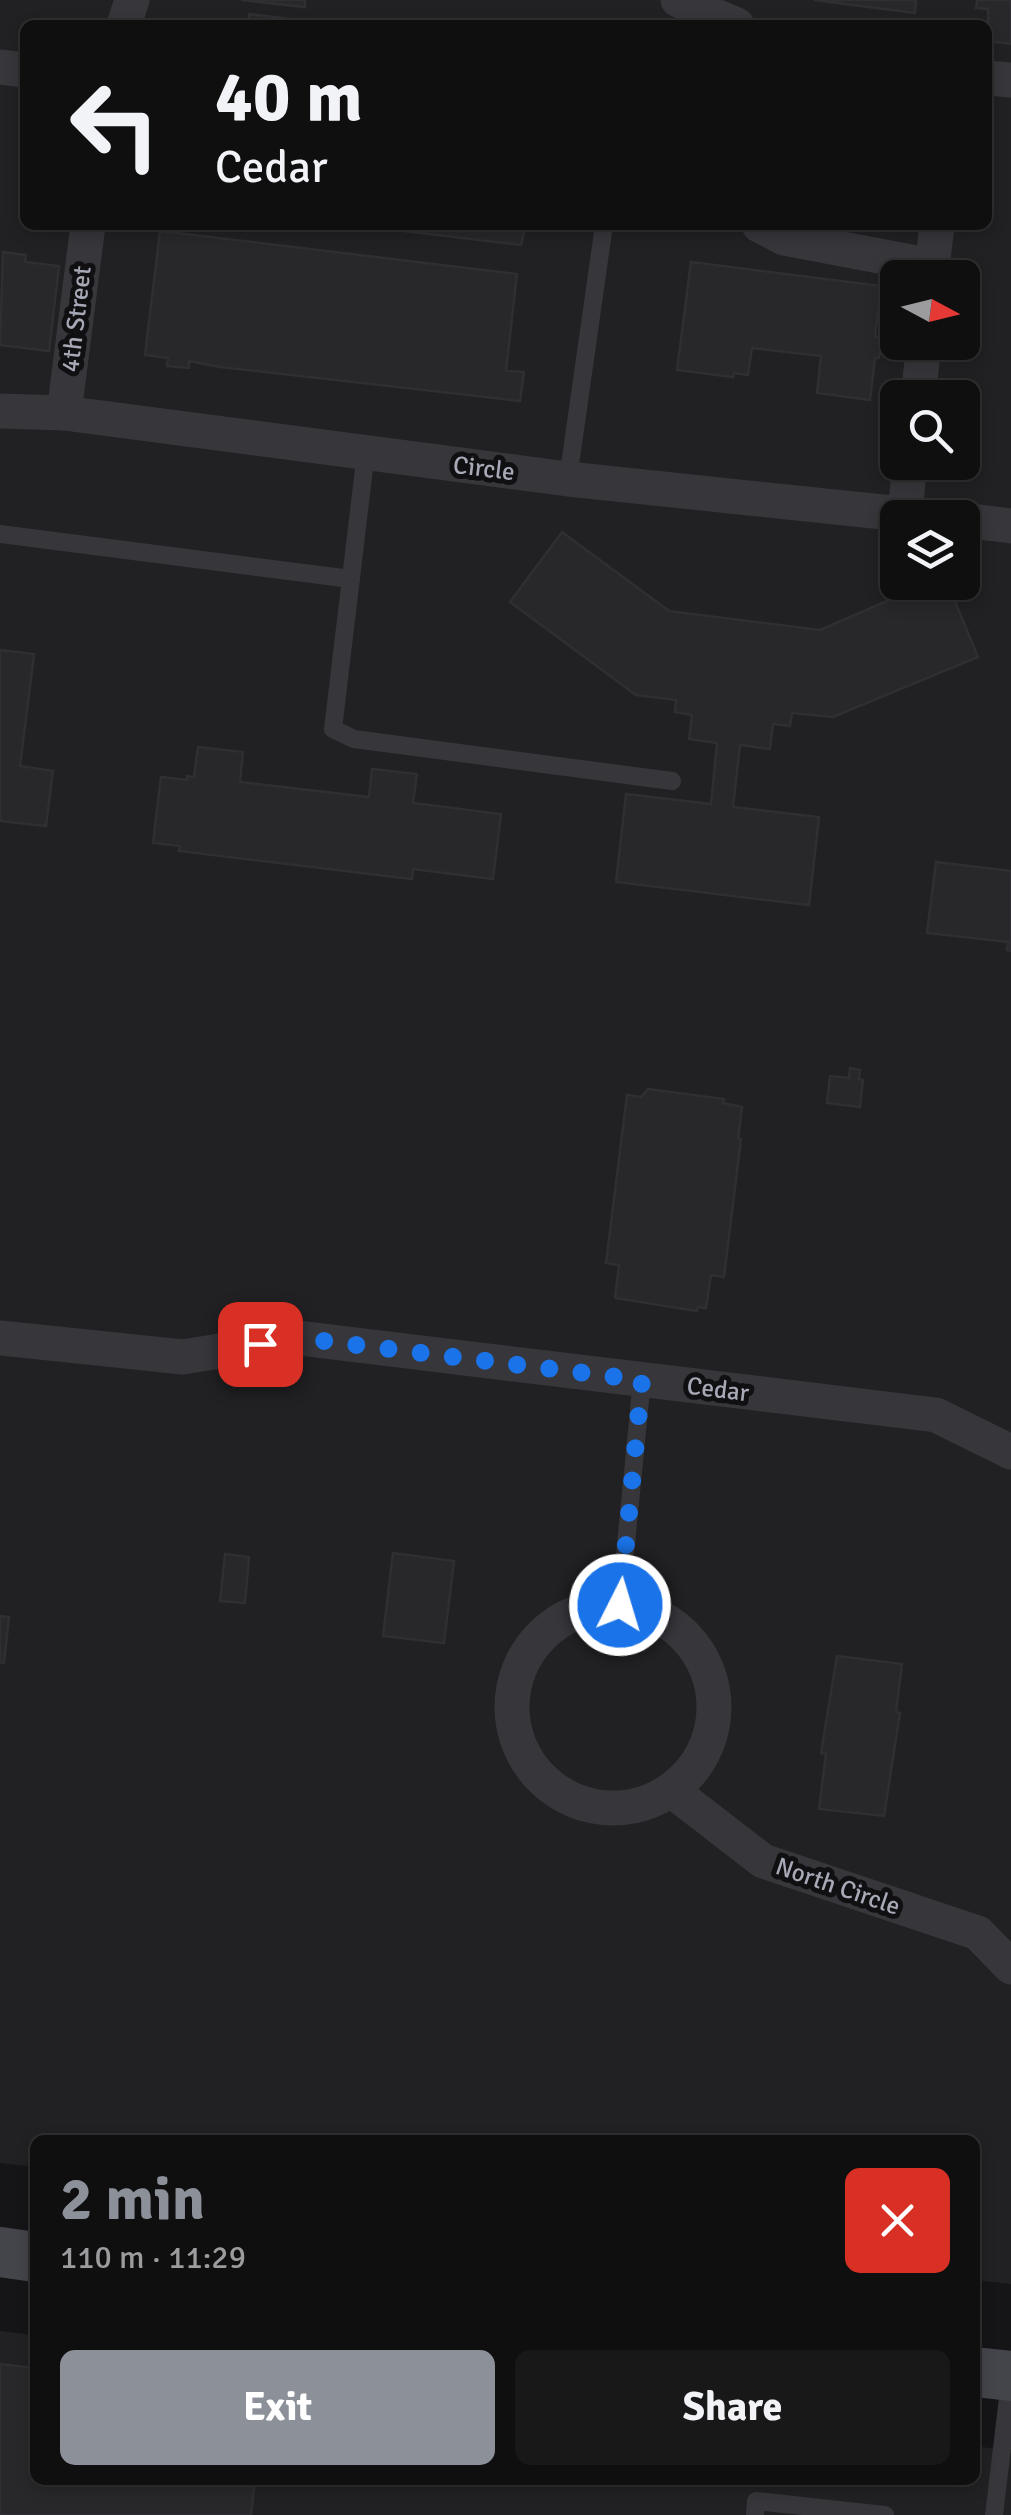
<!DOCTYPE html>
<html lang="en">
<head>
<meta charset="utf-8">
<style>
	:root { --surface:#100f10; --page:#191819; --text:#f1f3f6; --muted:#9c9c9f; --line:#302f30; --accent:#8c9099 }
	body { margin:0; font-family:Signika,sans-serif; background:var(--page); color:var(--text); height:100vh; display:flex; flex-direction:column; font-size:38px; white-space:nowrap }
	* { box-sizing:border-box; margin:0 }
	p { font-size:32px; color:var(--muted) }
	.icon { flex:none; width:55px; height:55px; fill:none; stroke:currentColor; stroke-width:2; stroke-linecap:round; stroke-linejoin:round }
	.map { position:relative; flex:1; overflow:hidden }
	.side { position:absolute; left:30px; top:2135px; width:950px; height:350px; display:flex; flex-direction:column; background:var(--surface); border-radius:15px; box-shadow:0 5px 15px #0003,0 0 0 2px var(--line) }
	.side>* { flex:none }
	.hud { position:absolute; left:20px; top:20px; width:972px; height:210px; border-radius:15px; box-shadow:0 5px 15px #0003,0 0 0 2px var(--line); background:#100f10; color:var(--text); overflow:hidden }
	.needle { width:65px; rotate:97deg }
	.tools { position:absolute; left:880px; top:260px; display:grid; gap:20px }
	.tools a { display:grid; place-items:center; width:100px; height:100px; border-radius:15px; background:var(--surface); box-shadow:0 5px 15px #0003,0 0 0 2px var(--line); font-size:50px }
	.pin { position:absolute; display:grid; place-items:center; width:85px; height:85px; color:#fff; margin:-42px; border-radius:20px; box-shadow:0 5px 15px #0006 }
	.me { position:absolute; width:110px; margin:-55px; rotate:5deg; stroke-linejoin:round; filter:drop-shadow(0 0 8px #0008) }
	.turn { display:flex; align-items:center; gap:35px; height:210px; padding:0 30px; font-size:45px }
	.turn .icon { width:130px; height:130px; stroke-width:2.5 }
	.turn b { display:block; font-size:70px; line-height:85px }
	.round { display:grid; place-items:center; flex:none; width:105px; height:105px; border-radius:15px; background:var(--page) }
	.head { display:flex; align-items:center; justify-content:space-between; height:170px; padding:0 30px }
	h1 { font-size:60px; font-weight:800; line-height:75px; color:var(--accent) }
	.primary-button { display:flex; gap:20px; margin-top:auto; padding:20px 30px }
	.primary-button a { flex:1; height:115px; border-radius:15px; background:var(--accent); color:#fff; font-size:40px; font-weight:800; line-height:115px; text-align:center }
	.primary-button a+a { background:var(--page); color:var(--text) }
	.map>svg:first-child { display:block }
	.built { fill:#212023; fill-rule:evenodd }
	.building { fill:#28272a; stroke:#2f2e32; stroke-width:2.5 }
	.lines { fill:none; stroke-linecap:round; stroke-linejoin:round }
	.service { stroke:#36363b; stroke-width:18 }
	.minor { stroke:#36363b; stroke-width:35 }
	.secondary { stroke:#44454b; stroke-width:50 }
	.route { stroke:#1a73e8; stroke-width:18; stroke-dasharray:0 32.4 }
	.labels { text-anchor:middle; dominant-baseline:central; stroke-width:10; stroke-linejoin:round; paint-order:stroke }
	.street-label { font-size:25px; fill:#a7aab6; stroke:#100f11 }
</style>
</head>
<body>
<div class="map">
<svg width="1011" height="2515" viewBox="0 0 1011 2515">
	<rect width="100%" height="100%" fill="#151416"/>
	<g class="built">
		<path d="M 0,0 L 1011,0 L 1011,2284 L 975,2280 L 975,2140 L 35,2140 L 35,2167 L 0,2163 ZM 25,25 L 988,25 L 988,225 L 25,225 ZM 898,278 L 962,278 L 962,342 L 898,342 ZM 898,398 L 962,398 L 962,462 L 898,462 ZM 898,518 L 962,518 L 962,582 L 898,582 Z"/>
		<polygon points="0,2331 35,2335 35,2480 975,2480 975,2446 1011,2451 1011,2515 0,2515"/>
	</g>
	<g class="building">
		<polygon points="241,0 305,0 305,7"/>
		<polygon points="814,0 916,0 915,13"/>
		<polygon points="977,0 1011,0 1011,44 988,41 988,9 976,8"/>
		<polygon points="249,14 338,25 248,25"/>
		<polygon points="354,225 526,225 521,245"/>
		<polygon points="160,231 517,274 506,371 524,372 520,401 220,367 189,361 189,368 167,366 168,358 145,355"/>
		<polygon points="3,252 26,255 25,262 59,266 49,351 0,345"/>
		<polygon points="691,262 881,286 875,337 882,337 879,358 875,358 870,400 817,393 821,356 752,348 748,375 734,373 733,377 677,370"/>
		<polygon points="562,532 669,611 820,630 931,582 947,582 978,657 833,717 792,713 790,726 773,724 770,749 740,745 733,807 819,817 809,905 616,882 626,794 711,804 717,743 689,739 692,715 675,712 676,700 636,695 510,602"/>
		<polygon points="0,650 34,654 20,766 53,771 46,826 0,821"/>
		<polygon points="198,747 243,752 240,782 369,797 372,769 417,774 413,803 501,814 493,879 413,869 412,879 179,851 180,846 153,843 161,777 187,780 187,776 194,777"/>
		<polygon points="936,862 1011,871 1011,951 1007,950 1008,942 927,933"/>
		<polygon points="850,1068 860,1070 859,1079 863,1080 860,1107 827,1103 830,1076 849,1078"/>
		<polygon points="648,1089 724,1099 723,1103 742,1107 738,1139 741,1139 724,1277 711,1275 706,1308 698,1307 697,1311 615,1298 619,1265 606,1263 627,1095 641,1097"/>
		<polygon points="393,1553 454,1561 444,1643 383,1636"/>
		<polygon points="225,1554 249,1557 245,1603 220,1601"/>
		<polygon points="0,1616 9,1617 4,1663 0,1662"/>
		<polygon points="837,1656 902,1664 896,1712 900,1713 884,1816 819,1809 826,1754 821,1753"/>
		<polygon points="0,2364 35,2368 35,2480 255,2480 251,2515 0,2515"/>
	</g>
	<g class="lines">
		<g class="service">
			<polyline points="366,452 333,729 354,739 672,781"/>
			<polyline points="568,479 604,225"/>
			<polyline points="0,534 351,579"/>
			<polyline points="620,1605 642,1380"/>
			<polyline points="755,2515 756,2501 885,2515"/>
			<polyline points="994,2515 1010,2381"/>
		</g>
		<g class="minor">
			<polyline points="678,0 737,25"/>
			<polyline points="124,25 132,0"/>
			<polyline points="0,67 25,70"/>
			<polyline points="988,78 1011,80"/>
			<polyline points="759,225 784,238 932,266"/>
			<polyline points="931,278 937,225"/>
			<polyline points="918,398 924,342"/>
			<polyline points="0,411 64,413 568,479 940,518"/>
			<polyline points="64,413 88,225"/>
			<polyline points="905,513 910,462"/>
			<polyline points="962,520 1011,526"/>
			<polyline points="0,1338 183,1357 299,1338 936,1415 1011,1452"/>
			<circle cx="613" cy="1707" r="101"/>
			<polyline points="671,1790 763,1861 978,1933 1011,1967"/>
		</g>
		<g class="secondary">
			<polyline points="0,2252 35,2257"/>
			<polyline points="975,2372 1011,2376"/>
		</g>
	</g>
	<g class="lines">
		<polyline class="route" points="260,1344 300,1338 642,1380 620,1605"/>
	</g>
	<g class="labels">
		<g class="street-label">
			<text transform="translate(76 319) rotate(-83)">4th Street</text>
			<text transform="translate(484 468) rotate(7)">Circle</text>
			<text transform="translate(718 1389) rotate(7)">Cedar</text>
			<text transform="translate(838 1886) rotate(19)">North Circle</text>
		</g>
	</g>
</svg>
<div class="tools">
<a><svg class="needle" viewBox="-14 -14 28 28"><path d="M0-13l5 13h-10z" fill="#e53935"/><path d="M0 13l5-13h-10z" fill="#9c9c9f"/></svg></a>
<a><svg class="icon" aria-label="search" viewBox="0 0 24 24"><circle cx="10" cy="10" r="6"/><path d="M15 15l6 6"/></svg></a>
<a><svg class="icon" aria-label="layers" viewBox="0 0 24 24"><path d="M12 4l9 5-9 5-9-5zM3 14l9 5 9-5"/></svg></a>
</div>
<div class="pin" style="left:260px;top:1344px;background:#d93025"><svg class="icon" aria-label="arrive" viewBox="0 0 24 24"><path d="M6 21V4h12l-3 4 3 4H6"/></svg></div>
<svg class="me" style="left:620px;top:1605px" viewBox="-20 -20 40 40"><circle r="17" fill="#1a73e8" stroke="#fff" stroke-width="3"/><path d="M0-11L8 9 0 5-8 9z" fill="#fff"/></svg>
<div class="hud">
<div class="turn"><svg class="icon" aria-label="left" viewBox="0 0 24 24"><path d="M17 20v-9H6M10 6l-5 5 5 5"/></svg><div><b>40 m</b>Cedar</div></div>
</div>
<section class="side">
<div class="head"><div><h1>2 min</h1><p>110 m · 11:29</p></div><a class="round" style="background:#d93025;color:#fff"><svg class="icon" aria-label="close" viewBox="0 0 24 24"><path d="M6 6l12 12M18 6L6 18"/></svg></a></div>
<div class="primary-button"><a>Exit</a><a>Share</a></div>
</section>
</div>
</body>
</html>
